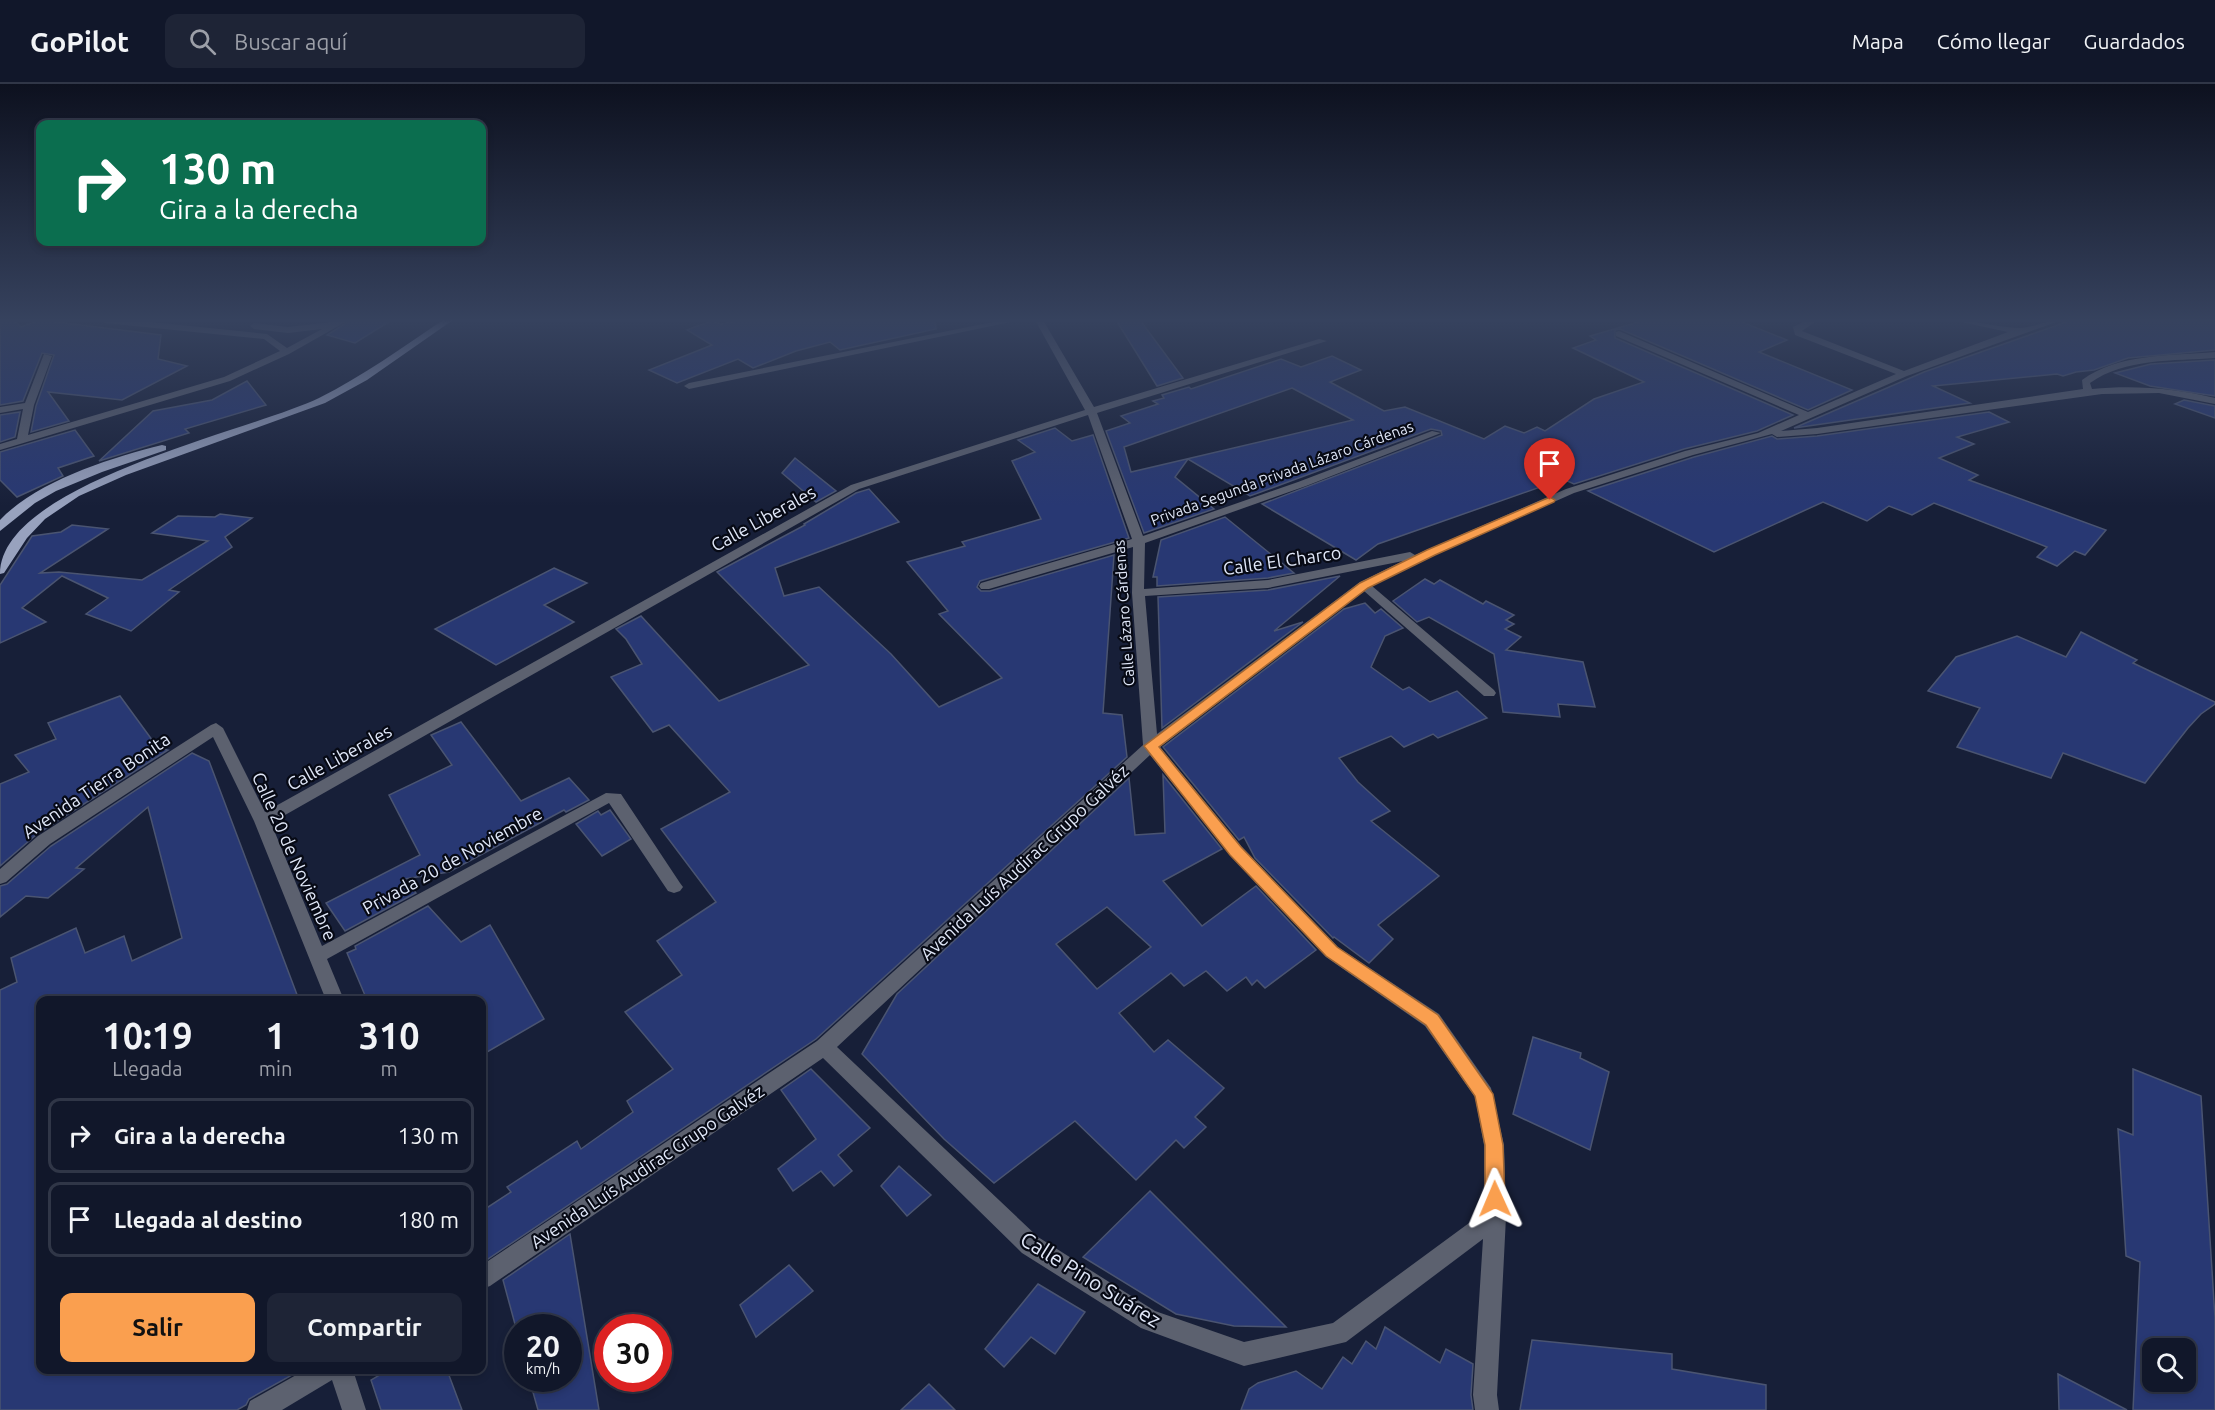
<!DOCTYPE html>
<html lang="es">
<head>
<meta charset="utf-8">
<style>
	:root { --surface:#11172a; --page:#1e2436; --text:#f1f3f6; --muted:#9c9fa8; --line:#303647; --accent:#fa9f4f }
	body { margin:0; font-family:Ubuntu,sans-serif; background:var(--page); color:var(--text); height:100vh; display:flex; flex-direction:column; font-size:22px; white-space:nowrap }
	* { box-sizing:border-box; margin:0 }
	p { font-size:20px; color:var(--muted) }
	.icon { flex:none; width:33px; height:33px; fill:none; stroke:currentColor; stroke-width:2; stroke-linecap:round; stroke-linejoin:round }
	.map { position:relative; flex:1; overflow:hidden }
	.drawer { position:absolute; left:36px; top:912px; width:450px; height:378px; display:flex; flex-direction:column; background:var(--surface); border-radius:12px; box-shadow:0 3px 9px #0003,0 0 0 2px var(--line) }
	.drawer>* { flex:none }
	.hud { position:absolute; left:36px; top:36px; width:450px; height:126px; border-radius:12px; box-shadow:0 3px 9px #0003,0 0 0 2px var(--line); background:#0b6e4f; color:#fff; overflow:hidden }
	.tools { position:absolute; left:2142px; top:1254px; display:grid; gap:12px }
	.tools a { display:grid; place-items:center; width:54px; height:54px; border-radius:12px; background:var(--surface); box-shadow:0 3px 9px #0003,0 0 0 2px var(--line); font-size:30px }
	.speed { position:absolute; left:504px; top:1230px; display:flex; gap:12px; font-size:30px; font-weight:700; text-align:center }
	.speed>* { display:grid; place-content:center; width:78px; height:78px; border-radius:50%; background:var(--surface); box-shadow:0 3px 9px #0003,0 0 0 2px var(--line); line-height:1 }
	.speed small { font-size:15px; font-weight:400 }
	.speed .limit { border:9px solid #d22; background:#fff; color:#111 }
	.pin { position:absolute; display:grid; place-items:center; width:51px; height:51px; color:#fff; margin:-62px -26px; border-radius:50% 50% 50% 0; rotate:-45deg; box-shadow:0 0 6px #0007 }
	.pin .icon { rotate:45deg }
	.me { position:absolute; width:66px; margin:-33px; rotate:359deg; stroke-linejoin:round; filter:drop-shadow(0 0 4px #0008) }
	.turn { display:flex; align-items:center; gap:21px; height:126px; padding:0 24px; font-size:27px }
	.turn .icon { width:78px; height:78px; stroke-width:2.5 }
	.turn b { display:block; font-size:42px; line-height:51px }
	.eta { display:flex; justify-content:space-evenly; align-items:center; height:102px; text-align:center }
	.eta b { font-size:36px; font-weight:700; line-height:42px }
	.button { display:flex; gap:12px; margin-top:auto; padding:12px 24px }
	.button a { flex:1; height:69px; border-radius:12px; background:var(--accent); color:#111; font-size:24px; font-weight:700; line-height:69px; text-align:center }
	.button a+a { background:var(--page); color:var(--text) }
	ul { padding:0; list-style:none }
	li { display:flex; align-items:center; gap:18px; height:75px; margin:0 12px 9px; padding:0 12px; border:3px solid var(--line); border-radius:12px }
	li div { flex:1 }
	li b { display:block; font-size:22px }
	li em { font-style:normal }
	header { display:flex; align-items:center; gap:36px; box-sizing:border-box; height:84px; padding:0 30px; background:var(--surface); border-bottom:2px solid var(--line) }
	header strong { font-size:28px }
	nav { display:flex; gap:33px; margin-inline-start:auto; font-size:21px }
	.search { width:420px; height:54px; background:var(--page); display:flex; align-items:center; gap:15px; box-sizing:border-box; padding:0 21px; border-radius:12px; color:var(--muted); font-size:22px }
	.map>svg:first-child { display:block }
	.building { fill:#283873; stroke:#4a5471; stroke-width:1.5; fill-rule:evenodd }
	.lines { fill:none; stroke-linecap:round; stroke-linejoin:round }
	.street { fill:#5c616f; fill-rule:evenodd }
	.primary { fill:#98a2be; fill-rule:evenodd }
	.route { fill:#fa9f4f; stroke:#a26733; stroke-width:1.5 }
	.labels { text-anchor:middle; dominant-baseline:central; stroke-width:4.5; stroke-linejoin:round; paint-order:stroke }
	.far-street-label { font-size:15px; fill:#e1e8f9; stroke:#070a15 }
	.street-label { font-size:18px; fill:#e1e8f9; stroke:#070a15 }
	.near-street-label { font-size:21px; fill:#e1e8f9; stroke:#070a15 }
</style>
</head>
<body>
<header>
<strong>GoPilot</strong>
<div class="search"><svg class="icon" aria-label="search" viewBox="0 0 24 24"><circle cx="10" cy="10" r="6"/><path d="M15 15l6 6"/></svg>Buscar aquí</div>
<nav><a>Mapa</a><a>Cómo llegar</a><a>Guardados</a></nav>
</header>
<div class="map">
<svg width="2215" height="1326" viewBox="0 0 2215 1326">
	<rect width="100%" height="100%" fill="#171f38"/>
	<g class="building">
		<polygon points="0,236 14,236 21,243 40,236 161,251 158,275 187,282 122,316 48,308 69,337 31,348 36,322 54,271 42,269 23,317 0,321"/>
		<polygon points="351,236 392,236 355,259 327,251"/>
		<polygon points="740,236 935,236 936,245 840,266 830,258 796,267 753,284 738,275 677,299 649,286 712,261 687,246 711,237 721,240"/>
		<polygon points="1116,236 1140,236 1183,294 1157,302"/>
		<path d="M 1645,236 L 1737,236 L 1787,256 L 1759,268 L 1852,306 L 1808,326 L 1620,245 L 1615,246 L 1615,254 L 1793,331 L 1757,347 L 1684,365 L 1574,400 L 1563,395 L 1378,460 L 1356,476 L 1262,420 L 1442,351 L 1441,347 L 1431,345 L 1250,412 L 1188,375 L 1175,393 L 1214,425 L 1144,449 L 1106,347 L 1130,339 L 1121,332 L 1158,320 L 1153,317 L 1164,314 L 1162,311 L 1189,303 L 1191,305 L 1281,275 L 1301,283 L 1332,272 L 1361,286 L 1330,298 L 1384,327 L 1405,323 L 1484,355 L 1505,342 L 1524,349 L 1537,343 L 1545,347 L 1594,315 L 1644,298 L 1573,264 L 1596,256 L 1590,252 ZM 1292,304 L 1353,336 L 1131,388 L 1124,363 Z"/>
		<polygon points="2072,236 2215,236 2215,266 2128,274 2094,286 2076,288 2063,292 2057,290 1933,302 1970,319 1794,344 1924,288"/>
		<polygon points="2215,276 2215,312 2150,302 2115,289 2151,280"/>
		<polygon points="247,297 266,321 185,345 189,349 99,377 153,327 212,316"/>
		<polygon points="2184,316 2215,322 2215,334 2175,320"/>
		<polygon points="20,328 15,353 0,358 0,331"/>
		<polygon points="1989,328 2009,338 1957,353 1974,360 1939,374 1978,391 1969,396 2106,446 2085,471 2075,467 2057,482 2037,473 2047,463 1934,419 1912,431 1889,422 1867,437 1823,418 1714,468 1588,407 1694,373 1772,352 1777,355 1817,352"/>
		<polygon points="1055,344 1072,357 1093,351 1129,454 980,497 977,503 981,507 990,507 1114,471 1103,629 1122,631 1127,673 816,955 482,1179 482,1127 511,1108 507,1103 577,1057 581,1065 633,1028 627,1017 673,985 625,928 682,891 657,857 716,818 661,745 730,708 669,641 653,648 611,593 642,580 626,555 616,545 641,532 719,617 809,581 717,488 805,441 804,440 856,409 869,405 899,438 775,484 784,512 819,503 891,570 939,623 1002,594 939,530 948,527 907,478 965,462 962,458 1041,435 1012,377 1035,368 1018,356"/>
		<polygon points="75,346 94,372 58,384 63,392 17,413 0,396 0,368"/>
		<polygon points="795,374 836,407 816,418 782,389"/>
		<polygon points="220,430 252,434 225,453 232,463 169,506 179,508 131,547 86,530 108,514 62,492 22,524 46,538 0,559 0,501 32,452 61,448 72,441 108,445 40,489 59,488 142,496 208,457 152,449 178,432 215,433"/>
		<polygon points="1225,433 1294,489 1268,494 1157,502 1157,493 1153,493 1161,456"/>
		<polygon points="554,484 587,499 544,521 574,538 496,581 435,545"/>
		<polygon points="1340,492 1274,547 1303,538 1162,644 1158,513 1268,506"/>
		<polygon points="1425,495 1434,500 1440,496 1483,520 1486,517 1514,531 1506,536 1514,540 1505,545 1521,553 1506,566 1583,578 1595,623 1558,620 1560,633 1503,628 1494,570 1429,533 1417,538 1393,517"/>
		<polygon points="1365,519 1375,529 1381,525 1403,544 1385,552 1371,583 1403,606 1409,603 1430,618 1457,607 1487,634 1438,654 1433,650 1404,663 1391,652 1339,674 1358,698 1390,727 1371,737 1439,792 1378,841 1393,855 1369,879 1334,853 1333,854 1255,774 1244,753 1239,756 1163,663 1344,525"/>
		<polygon points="2081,548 2137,576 2133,579 2215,618 2215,620 2201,630 2188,644 2145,699 2063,669 2051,694 1957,663 1980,624 1928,607 1956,573 2017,552 2066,573"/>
		<polygon points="120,612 158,664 168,666 37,750 0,782 0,700 29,688 15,671 56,655 48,639"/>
		<polygon points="461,638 521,717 569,694 589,716 566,728 564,726 449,788 404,795 416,809 345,847 326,819 420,771 389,711 452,681 431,651"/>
		<polygon points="192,669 209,677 299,916 40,916 40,1286 301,1286 249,1315 246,1321 237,1326 0,1326 0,906 17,898 11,874 76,844 85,869 124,852 132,877 182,854 148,723 76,784 84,785 48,814 26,812 0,833 0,802 7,800 51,762"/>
		<path d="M 1163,691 L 1222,765 L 1163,797 L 1202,842 L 1256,802 L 1316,866 L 1265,904 L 1257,896 L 1252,901 L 1246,893 L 1227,907 L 1206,887 L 1184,902 L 1171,889 L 1119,929 L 1154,968 L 1168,956 L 1224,1004 L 1195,1033 L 1206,1043 L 1184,1064 L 1176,1056 L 1136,1096 L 1075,1037 L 994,1099 L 944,1055 L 862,970 L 897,910 L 1129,694 L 1135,751 L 1165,749 ZM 1107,823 L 1151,863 L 1097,905 L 1056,860 Z"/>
		<polygon points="610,726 631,755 602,772 576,740 598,727 601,731"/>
		<polygon points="428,822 461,858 490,841 544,935 482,971 482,916 367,916 347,869 356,865 355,862"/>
		<polygon points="1533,953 1581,969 1580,974 1609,988 1590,1066 1513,1030"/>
		<polygon points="811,985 870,1044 838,1071 852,1087 834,1102 821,1087 793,1107 778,1085 816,1055 781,1006"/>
		<path d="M 2133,985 L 2201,1012 L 2215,1234 L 2215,1326 L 2133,1326 L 2140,1178 L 2126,1172 L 2118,1045 L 2133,1051 ZM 2152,1264 L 2186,1264 L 2186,1298 L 2152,1298 Z"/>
		<polygon points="899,1082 931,1111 907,1132 881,1102"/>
		<polygon points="1150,1107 1286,1243 1234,1242 1176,1230 1083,1173"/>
		<polygon points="570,1150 599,1326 538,1326 529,1294 568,1294 568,1244 516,1244 503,1196"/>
		<polygon points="789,1181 813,1207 756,1253 740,1221"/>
		<polygon points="1038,1200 1085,1228 1055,1270 1031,1253 1004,1283 985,1265"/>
		<polygon points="1385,1243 1440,1279 1446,1265 1473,1280 1471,1311 1473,1326 1241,1326 1249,1305 1258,1299 1296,1287 1322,1305 1343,1273 1352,1280 1366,1257 1376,1265"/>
		<polygon points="1532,1256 1672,1270 1672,1285 1766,1301 1766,1326 1520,1326"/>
		<polygon points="388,1286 447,1286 462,1326 381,1326 371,1296"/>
		<polygon points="2058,1290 2127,1326 2059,1326"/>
		<polygon points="929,1300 955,1326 901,1326"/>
	</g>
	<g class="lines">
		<g class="street">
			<polygon points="101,236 131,236 267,250 287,264 322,245 288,249 254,245 250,242 254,239 288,243 349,236 289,270 230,297 0,366 0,360 17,355 23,325 0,329 0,323 25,319 44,270 52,272 34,321 28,351 224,293 280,267 264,255 105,239"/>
			<polygon points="1003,236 1020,236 689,305 684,302 689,299"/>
			<path d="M 1035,236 L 1043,236 L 1094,323 L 1319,255 L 1327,257 L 1097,329 L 1143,452 L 1298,398 L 1432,347 L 1441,349 L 1306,402 L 1145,459 L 1144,505 L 1268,496 L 1410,468 L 1415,471 L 1566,405 L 1685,367 L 1758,349 L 1799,331 L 1616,252 L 1616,248 L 1619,247 L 1808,328 L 1896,290 L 1795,251 L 1793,243 L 1807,236 L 1818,236 L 1802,247 L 1904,287 L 2008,248 L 1952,236 C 1974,236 1995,243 2017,244 C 2030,245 2046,236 2062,236 L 1907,292 L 1781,347 L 1817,344 L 2083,305 L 2082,296 C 2119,269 2170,272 2215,268 L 2215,274 C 2174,277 2125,274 2090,299 L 2092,305 C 2134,301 2174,304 2215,314 L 2215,320 L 2159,309 L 2102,310 L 1817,350 L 1777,353 L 1772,350 L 1693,371 L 1574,409 L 1435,471 L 1372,502 L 1494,606 L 1496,609 L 1494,612 L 1484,612 L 1364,507 L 1160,663 L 1242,763 L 1338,863 L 1439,930 L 1491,1004 L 1504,1061 L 1506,1133 L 1497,1311 L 1499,1326 L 1475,1326 L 1473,1311 L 1483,1155 L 1346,1258 L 1244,1282 L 1141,1244 L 1022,1169 L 823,974 L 490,1202 L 482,1205 L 482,1181 L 817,957 L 1143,661 L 1132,509 L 1133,463 L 989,505 L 981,505 L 979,502 L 981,499 L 1132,455 L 1088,331 L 859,405 L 271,739 L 322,862 L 606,709 L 621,710 L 680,799 L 683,803 L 680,807 L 674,809 L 668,807 L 609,719 L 327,875 L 344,916 L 326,916 L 254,737 L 213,653 L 50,760 L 6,798 L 0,800 L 0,785 L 38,752 L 211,641 L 216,639 L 223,644 L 265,728 L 851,401 L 1085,326 ZM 1403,477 L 1360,498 L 1157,650 L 1145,512 L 1268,504 ZM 1150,671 L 1230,771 L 1326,873 L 1425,942 L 1475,1013 L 1484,1061 L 1484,1128 L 1333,1239 L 1244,1258 L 1155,1227 L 1038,1153 L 837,963 Z"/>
			<polygon points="305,1286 353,1286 366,1326 342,1326 332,1296 282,1326 247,1326 250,1317"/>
		</g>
		<g class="primary">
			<path d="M 443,236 L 453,236 L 367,296 L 325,319 L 126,391 L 79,412 L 45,435 L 27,454 L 4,489 L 0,490 C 0,399 251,347 319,314 C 363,292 403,263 443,236 Z"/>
			<path d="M 162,361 L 166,362 L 166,366 L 102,388 L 56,407 L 35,419 L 0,447 L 0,436 C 37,397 110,374 162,361 Z"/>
		</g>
	</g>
	<linearGradient id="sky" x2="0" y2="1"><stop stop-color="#0d111f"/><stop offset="0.56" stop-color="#36425e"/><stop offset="1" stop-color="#36425e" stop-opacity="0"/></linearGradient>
	<rect width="2215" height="422" fill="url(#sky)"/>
	<polygon class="route" points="1550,413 1555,416 1554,418 1435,471 1368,504 1159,663 1241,763 1337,863 1438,931 1493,1010 1503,1061 1505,1115 1502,1122 1495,1124 1488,1122 1485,1115 1485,1061 1475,1012 1426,941 1326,872 1230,771 1144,662 1360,499 1427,466"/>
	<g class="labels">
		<g class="far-street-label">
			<text transform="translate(1282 389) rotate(-20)">Privada Segunda Privada Lázaro Cárdenas</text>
			<text transform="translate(1124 529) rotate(-94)">Calle Lázaro Cárdenas</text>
		</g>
		<g class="street-label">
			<text transform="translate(763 434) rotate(-29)">Calle Liberales</text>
			<text transform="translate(1282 476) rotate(-8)">Calle El Charco</text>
			<text transform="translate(339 673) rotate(-29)">Calle Liberales</text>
			<text transform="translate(96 701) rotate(-34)">Avenida Tierra Bonita</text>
			<text transform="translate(295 772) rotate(66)">Calle 20 de Noviembre</text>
			<text transform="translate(452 776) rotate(-29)">Privada 20 de Noviembre</text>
			<text transform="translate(1024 778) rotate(-43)">Avenida Luís Audirac Grupo Galvéz</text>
			<text transform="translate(647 1082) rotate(-34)">Avenida Luís Audirac Grupo Galvéz</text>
		</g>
		<g class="near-street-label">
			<text transform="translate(1091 1195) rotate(32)">Calle Pino Suárez</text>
		</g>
	</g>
</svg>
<div class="tools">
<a><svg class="icon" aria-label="search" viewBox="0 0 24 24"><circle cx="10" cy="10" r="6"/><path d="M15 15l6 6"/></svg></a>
</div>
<div class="speed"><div>20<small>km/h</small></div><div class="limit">30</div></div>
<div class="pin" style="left:1550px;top:416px;background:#d93025"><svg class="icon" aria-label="arrive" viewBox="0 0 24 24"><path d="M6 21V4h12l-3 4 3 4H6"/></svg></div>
<svg class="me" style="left:1495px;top:1115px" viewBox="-20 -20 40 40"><path d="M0-17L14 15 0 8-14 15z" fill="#fa9f4f" stroke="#fff" stroke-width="4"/></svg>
<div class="hud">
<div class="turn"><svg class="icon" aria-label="right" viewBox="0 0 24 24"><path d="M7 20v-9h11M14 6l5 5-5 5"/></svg><div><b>130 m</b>Gira a la derecha</div></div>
</div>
<section class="drawer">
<div class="eta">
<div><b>10:19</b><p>Llegada</p></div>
<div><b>1</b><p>min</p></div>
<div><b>310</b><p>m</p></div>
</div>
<ul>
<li><svg class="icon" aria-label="right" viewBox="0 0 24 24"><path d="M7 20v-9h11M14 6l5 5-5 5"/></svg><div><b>Gira a la derecha</b></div><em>130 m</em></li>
<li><svg class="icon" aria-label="arrive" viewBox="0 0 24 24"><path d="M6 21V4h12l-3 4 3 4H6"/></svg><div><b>Llegada al destino</b></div><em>180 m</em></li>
</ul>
<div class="button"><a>Salir</a><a>Compartir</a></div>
</section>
</div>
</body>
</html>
